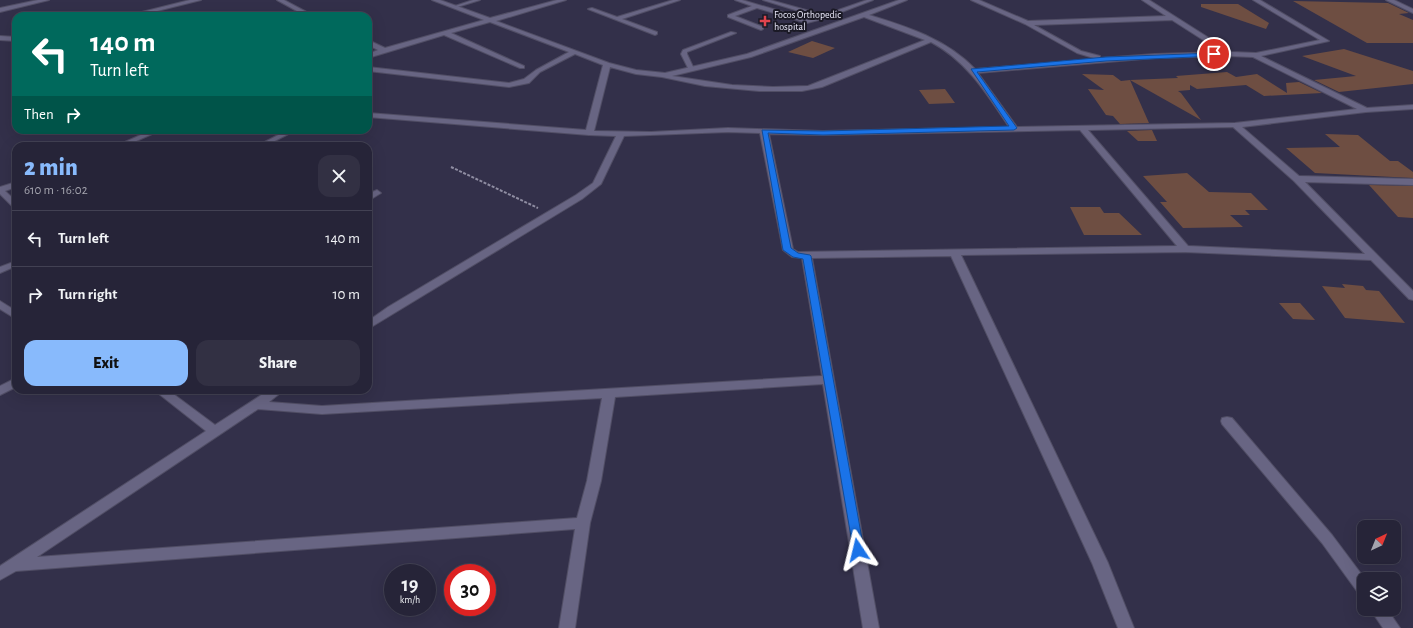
<!DOCTYPE html>
<html lang="en">
<head>
<meta charset="utf-8">
<style>
	:root { --surface:#262438; --page:#323043; --text:#f1f3f6; --muted:#a4a4ae; --line:#424153; --accent:#88bafc }
	body { margin:0; font-family:"Alegreya Sans",sans-serif; background:var(--page); color:var(--text); height:100vh; display:flex; flex-direction:column; font-size:15px; white-space:nowrap }
	* { box-sizing:border-box; margin:0 }
	p { font-size:13px; color:var(--muted) }
	.icon { flex:none; width:22px; height:22px; fill:none; stroke:currentColor; stroke-width:2; stroke-linecap:round; stroke-linejoin:round }
	.map { position:relative; flex:1; overflow:hidden }
	.details { position:absolute; left:12px; top:142px; width:360px; height:252px; display:flex; flex-direction:column; background:var(--surface); border-radius:12px; box-shadow:0 4px 16px #0002,0 0 0 1px var(--line) }
	.details>* { flex:none }
	.hud { position:absolute; left:12px; top:12px; width:360px; height:122px; border-radius:12px; box-shadow:0 4px 16px #0002,0 0 0 1px var(--line); background:#00695c; color:#fff; overflow:hidden }
	.needle { width:26px; rotate:43deg }
	.tools { position:absolute; left:1357px; top:520px; display:grid; gap:8px }
	.tools a { display:grid; place-items:center; width:44px; height:44px; border-radius:8px; background:var(--surface); box-shadow:0 4px 16px #0002,0 0 0 1px var(--line); font-size:20px }
	.speed { position:absolute; left:384px; top:564px; display:flex; gap:8px; font-size:20px; font-weight:700; text-align:center }
	.speed>* { display:grid; place-content:center; width:52px; height:52px; border-radius:50%; background:var(--surface); box-shadow:0 4px 16px #0002,0 0 0 1px var(--line); line-height:1 }
	.speed small { font-size:10px; font-weight:400 }
	.speed .limit { border:6px solid #d22; background:#fff; color:#111 }
	.pin { position:absolute; display:grid; place-items:center; width:34px; height:34px; color:#fff; margin:-17px; border:2px solid #fff; border-radius:50%; box-shadow:0 1px 4px #0007 }
	.me { position:absolute; width:44px; margin:-22px; rotate:350deg; stroke-linejoin:round; filter:drop-shadow(0 0 3px #0008) }
	.turn { display:flex; align-items:center; gap:14px; height:84px; padding:0 12px; font-size:18px }
	.turn .icon { width:52px; height:52px; stroke-width:2.5 }
	.turn b { display:block; font-size:28px; line-height:34px }
	.then { display:flex; align-items:center; height:38px; padding:0 12px; background:#0003; gap:8px; font-size:15px }
	.round { display:grid; place-items:center; flex:none; width:42px; height:42px; border-radius:12px; background:var(--page) }
	.headline { display:flex; align-items:center; justify-content:space-between; height:68px; padding:0 12px }
	h1 { font-size:24px; font-weight:800; line-height:30px; color:var(--accent) }
	.cta { display:flex; gap:8px; margin-top:auto; padding:8px 12px }
	.cta a { flex:1; height:46px; border-radius:12px; background:var(--accent); color:#111; font-size:16px; font-weight:800; line-height:46px; text-align:center }
	.cta a+a { background:var(--page); color:var(--text) }
	ul { padding:0; list-style:none }
	li { display:flex; align-items:center; gap:12px; height:56px; padding:0 12px; border-top:1px solid var(--line) }
	li div { flex:1 }
	li b { display:block; font-size:15px }
	li em { font-style:normal }
	.map>svg:first-child { display:block }
	.building { fill:#6e4e42 }
	.lines { fill:none; stroke-linecap:round; stroke-linejoin:round }
	.service-casing { stroke:#514e65; stroke-width:2 }
	.minor-casing { stroke:#514e65; stroke-width:2 }
	.path { stroke:#8f8da2; stroke-width:2; stroke-dasharray:3 1.5; stroke-linecap:butt }
	.service { fill:#686583; fill-rule:evenodd }
	.minor { fill:#686583; fill-rule:evenodd }
	.route { fill:#1a73e8; stroke:#114b97 }
	.health-dot { fill:#e0444e; stroke:#1b1a26; stroke-width:1.5 }
	.labels { text-anchor:middle; dominant-baseline:central; stroke-width:4; stroke-linejoin:round; paint-order:stroke }
	.far-poi-label { font-size:10px; fill:#ecebfc; stroke:#1b1a26; text-anchor:start }
</style>
</head>
<body>
<div class="map">
<svg width="1413" height="628" viewBox="0 0 1413 628">
	<rect width="100%" height="100%" fill="#33304a"/>
	<g class="building">
		<polygon points="1293,1 1388,3 1409,13 1399,14 1413,20 1413,43 1367,43"/>
		<polygon points="1201,4 1238,4 1269,23 1266,29 1201,7"/>
		<polygon points="812,41 835,48 813,58 788,52"/>
		<polygon points="1344,49 1413,71 1413,84 1339,92 1314,80 1356,76 1302,56"/>
		<polygon points="1227,72 1236,77 1257,74 1287,93 1286,83 1299,82 1322,93 1264,96 1246,85 1197,89 1190,85 1190,90 1178,91 1181,93 1201,120 1130,80 1178,78 1176,76"/>
		<polygon points="1082,74 1113,75 1121,81 1130,80 1149,123 1120,124 1113,116 1106,115 1088,89 1104,90"/>
		<polygon points="945,89 955,103 929,104 919,90"/>
		<polygon points="1152,130 1157,141 1138,141 1127,131"/>
		<polygon points="1325,134 1358,135 1390,161 1398,161 1413,172 1413,178 1315,173 1286,148 1340,147"/>
		<polygon points="1187,173 1209,192 1251,193 1268,210 1245,210 1250,215 1230,215 1243,227 1183,228 1160,202 1167,202 1143,176"/>
		<polygon points="1369,185 1413,186 1413,218 1398,217"/>
		<polygon points="1070,207 1100,207 1104,213 1119,213 1142,235 1084,235"/>
		<polygon points="1342,284 1363,286 1366,290 1379,291 1405,323 1345,318 1322,286 1345,288"/>
		<polygon points="1279,303 1300,303 1315,320 1293,319"/>
	</g>
	<g class="lines">
		<g class="service-casing">
			<g id="service">
				<polygon points="473,0 480,0 454,8 452,7"/>
				<polygon points="673,0 680,0 622,19 657,32 657,34 655,35 588,9 592,8 617,17"/>
				<polygon points="735,0 742,0 807,19 818,17 763,0 770,0 824,15 867,0 873,0 826,18 807,23 757,8 735,16 763,27 763,29 761,30 728,17 728,15 752,6"/>
				<polygon points="731,32 736,33 687,52 687,54 694,69 689,70 681,54 683,50"/>
				<polygon points="152,130 161,130 125,146 116,146"/>
				<polygon points="288,130 296,130 265,146 257,146"/>
				<polygon points="16,182 16,187 5,191 16,201 16,207 13,207 0,194 0,187"/>
				<polygon points="16,261 16,266 0,273 0,267"/>
			</g>
		</g>
		<g class="minor-casing">
			<g id="minor">
				<polygon points="38,0 49,0 0,12 0,8"/>
				<polygon points="190,0 201,0 137,16 126,16"/>
				<polygon points="277,0 284,0 314,16 306,16"/>
				<path d="M 432,0 L 440,0 L 490,18 L 557,0 L 566,0 L 496,21 L 609,63 L 636,70 L 665,73 L 747,54 L 899,0 L 907,0 L 869,15 C 908,27 946,39 975,69 L 1097,59 L 1077,53 L 1025,24 L 971,0 L 979,0 L 1028,21 L 1166,16 L 1142,0 L 1149,0 L 1231,52 L 1256,53 L 1320,40 L 1253,0 L 1260,0 L 1329,41 L 1261,56 L 1367,108 L 1413,105 L 1413,109 L 1366,112 L 1242,127 L 1299,176 L 1413,179 L 1413,185 L 1305,182 L 1413,291 L 1413,300 L 1409,299 L 1371,260 L 1185,252 L 961,255 L 1108,563 L 1134,628 L 1118,628 L 1092,563 L 951,256 L 812,258 L 879,628 L 863,628 L 823,384 L 615,397 L 601,481 L 590,523 L 575,628 L 559,628 L 575,529 L 16,571 L 0,580 L 0,566 L 206,431 L 154,390 L 168,390 L 215,425 L 269,390 L 284,390 L 269,402 L 322,406 L 822,376 L 802,258 L 792,257 L 783,250 L 760,133 L 728,132 L 624,136 L 601,184 L 582,199 L 368,329 L 368,321 L 388,307 L 576,195 L 593,183 L 616,136 L 589,135 L 368,117 L 368,113 L 586,130 L 603,65 L 575,54 L 540,72 L 529,83 L 509,87 L 368,71 L 368,67 L 509,83 L 524,79 L 536,70 L 569,52 L 490,22 L 451,33 L 524,66 L 524,68 L 520,68 L 444,35 L 368,58 L 368,54 L 378,50 L 368,45 L 368,40 L 385,48 L 484,20 ZM 864,17 L 925,40 L 808,86 L 773,87 L 732,85 L 672,76 L 751,57 ZM 1172,20 L 1222,52 L 1155,54 L 1100,58 L 1100,56 L 1081,51 L 1034,25 ZM 931,42 C 967,61 987,94 1009,127 L 823,131 L 728,128 L 651,132 L 594,131 L 610,67 L 636,74 L 662,77 L 705,86 L 759,91 L 802,91 L 822,87 ZM 1229,56 L 1253,57 L 1357,109 L 1235,123 L 1017,127 L 978,73 L 1155,58 ZM 1233,127 L 1294,181 L 1365,254 L 1188,246 L 1088,130 ZM 1080,130 L 1177,246 L 798,252 L 793,249 L 769,134 L 823,135 ZM 602,398 L 587,481 L 577,518 L 37,557 L 258,409 L 322,414 Z"/>
				<polygon points="1386,0 1394,0 1413,9 1413,13"/>
				<polygon points="0,36 16,37 16,41 0,40"/>
				<polygon points="377,190 381,193 368,201 368,194"/>
				<polygon points="0,301 16,311 16,319 0,309"/>
				<polygon points="16,378 16,387 0,395 0,386"/>
				<polygon points="1227,417 1232,418 1332,535 1365,579 1364,579 1364,596 1359,594 1322,543 1222,424 1221,421 1222,418"/>
				<polygon points="1370,609 1387,609 1400,628 1383,628"/>
			</g>
		</g>
		<polyline class="path" points="451,167 538,208"/>
		<use href="#service" class="service"/>
		<use href="#minor" class="minor"/>
	</g>
	<polygon class="route" points="1214,53 1216,56 1106,61 977,72 1017,128 1014,130 823,135 768,133 791,248 798,253 810,255 811,256 864,550 863,554 858,555 854,554 803,259 793,257 783,250 762,130 823,131 1009,126 971,69 1106,57"/>
	<path class="health-dot" d="M763 15h4v4h4v4h-4v4h-4v-4h-4v-4h4z"/>
	<g class="labels">
		<g class="far-poi-label">
			<text x="774" y="15">Focos Orthopedic<tspan x="774" dy="12">hospital</tspan></text>
		</g>
	</g>
</svg>
<div class="tools">
<a><svg class="needle" viewBox="-14 -14 28 28"><path d="M0-13l5 13h-10z" fill="#e53935"/><path d="M0 13l5-13h-10z" fill="#a4a4ae"/></svg></a>
<a><svg class="icon" aria-label="layers" viewBox="0 0 24 24"><path d="M12 4l9 5-9 5-9-5zM3 14l9 5 9-5"/></svg></a>
</div>
<div class="speed"><div>19<small>km/h</small></div><div class="limit">30</div></div>
<div class="pin" style="left:1214px;top:54px;background:#d93025"><svg class="icon" aria-label="arrive" viewBox="0 0 24 24"><path d="M6 21V4h12l-3 4 3 4H6"/></svg></div>
<svg class="me" style="left:858px;top:550px" viewBox="-20 -20 40 40"><path d="M0-17L14 15 0 8-14 15z" fill="#1a73e8" stroke="#fff" stroke-width="4"/></svg>
<div class="hud">
<div class="turn"><svg class="icon" aria-label="left" viewBox="0 0 24 24"><path d="M17 20v-9H6M10 6l-5 5 5 5"/></svg><div><b>140 m</b>Turn left</div></div>
<div class="then">Then<svg class="icon" aria-label="right" viewBox="0 0 24 24"><path d="M7 20v-9h11M14 6l5 5-5 5"/></svg></div>
</div>
<section class="details">
<div class="headline"><div><h1>2 min</h1><p>610 m · 16:02</p></div><a class="round"><svg class="icon" aria-label="close" viewBox="0 0 24 24"><path d="M6 6l12 12M18 6L6 18"/></svg></a></div>
<ul>
<li><svg class="icon" aria-label="left" viewBox="0 0 24 24"><path d="M17 20v-9H6M10 6l-5 5 5 5"/></svg><div><b>Turn left</b></div><em>140 m</em></li>
<li><svg class="icon" aria-label="right" viewBox="0 0 24 24"><path d="M7 20v-9h11M14 6l5 5-5 5"/></svg><div><b>Turn right</b></div><em>10 m</em></li>
</ul>
<div class="cta"><a>Exit</a><a>Share</a></div>
</section>
</div>
</body>
</html>
